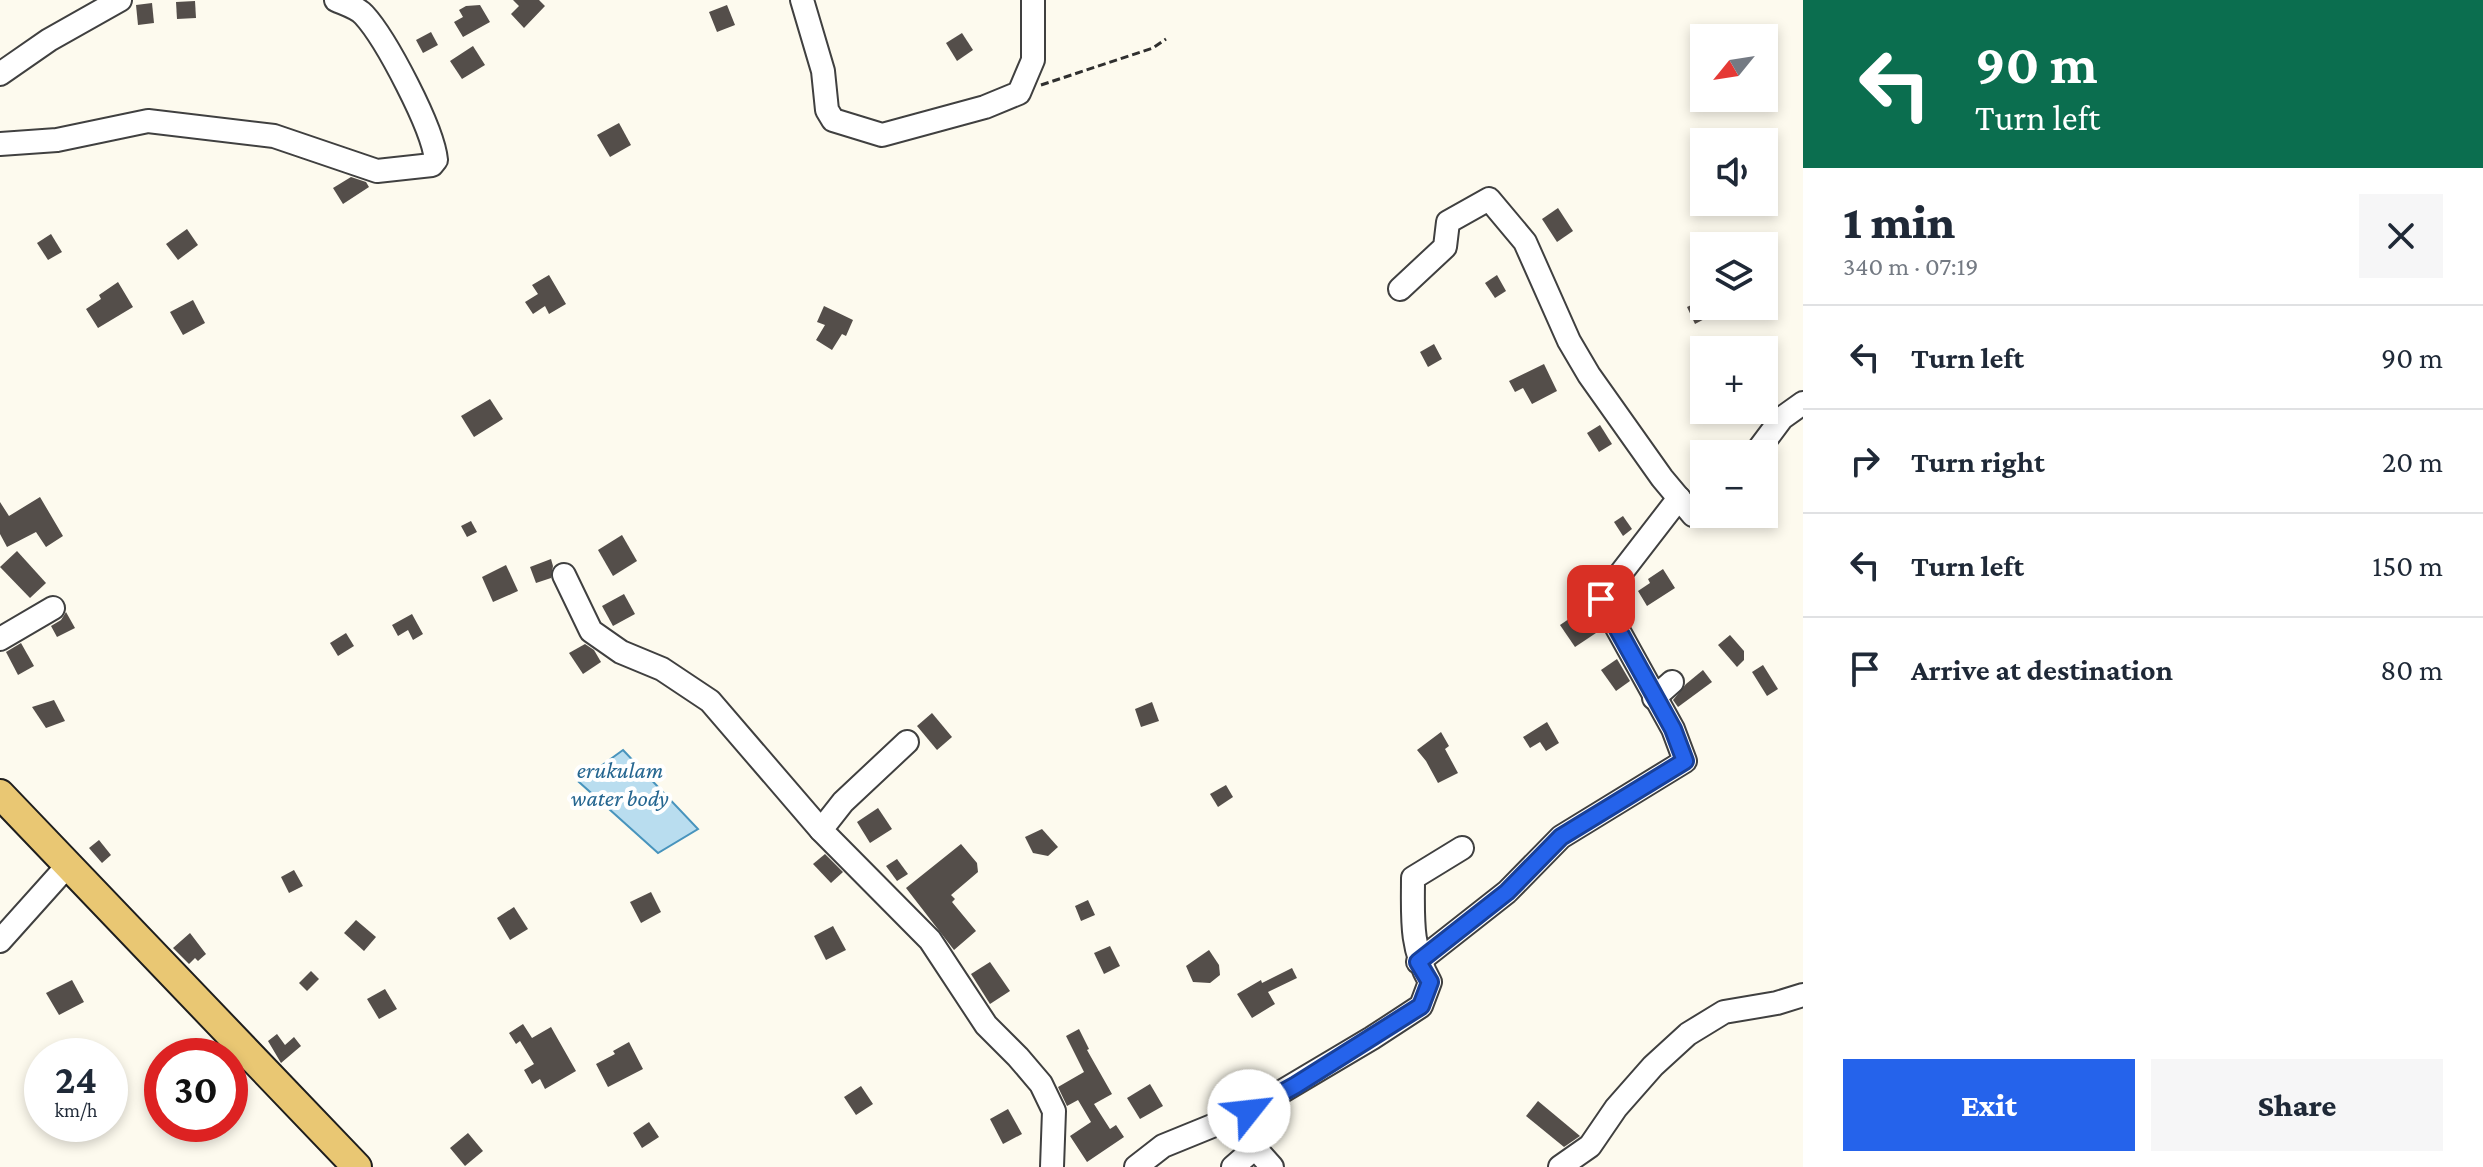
<!DOCTYPE html>
<html lang="en">
<head>
<meta charset="utf-8">
<style>
	:root { --surface:#fff; --page:#f6f6f7; --text:#1f2937; --muted:#747a83; --line:#e0e1e3; --accent:#2563eb }
	body { margin:0; font-family:"Crimson Pro",serif; background:var(--page); color:var(--text); height:100vh; display:flex; flex-direction:column; font-size:30px; white-space:nowrap }
	* { box-sizing:border-box; margin:0 }
	p { font-size:26px; color:var(--muted) }
	.icon { flex:none; width:44px; height:44px; fill:none; stroke:currentColor; stroke-width:2; stroke-linecap:round; stroke-linejoin:round }
	.map { position:relative; flex:1; overflow:hidden }
	.details { display:flex; flex-direction:column; background:var(--surface); width:680px }
	.details>* { flex:none }
	.banner { background:#0b6e4f; color:#fff; overflow:hidden }
	.needle { width:52px; rotate:240deg }
	.tools { position:absolute; left:1690px; top:24px; display:grid; gap:16px }
	.tools a { display:grid; place-items:center; width:88px; height:88px; border-radius:0px; background:var(--surface); box-shadow:0 4px 12px #0003; font-size:40px }
	.speed { position:absolute; left:24px; top:1038px; display:flex; gap:16px; font-size:40px; font-weight:700; text-align:center }
	.speed>* { display:grid; place-content:center; width:104px; height:104px; border-radius:50%; background:var(--surface); box-shadow:0 4px 12px #0003; line-height:1 }
	.speed small { font-size:20px; font-weight:400 }
	.speed .limit { border:12px solid #d22; background:#fff; color:#111 }
	.pin { position:absolute; display:grid; place-items:center; width:68px; height:68px; color:#fff; margin:-34px; border-radius:16px; box-shadow:0 4px 12px #0006 }
	.me { position:absolute; width:88px; margin:-44px; rotate:61deg; stroke-linejoin:round; filter:drop-shadow(0 0 6px #0008) }
	.turn { display:flex; align-items:center; gap:28px; height:168px; padding:0 40px; font-size:36px }
	.turn .icon { width:104px; height:104px; stroke-width:2.5 }
	.turn b { display:block; font-size:56px; line-height:68px }
	.round { display:grid; place-items:center; flex:none; width:84px; height:84px; border-radius:0px; background:var(--page) }
	.headline { display:flex; align-items:center; justify-content:space-between; height:136px; padding:0 40px }
	h1 { font-size:48px; font-weight:800; line-height:60px }
	.cta { display:flex; gap:16px; margin-top:auto; padding:16px 40px }
	.cta a { flex:1; height:92px; border-radius:0px; background:var(--accent); color:#fff; font-size:32px; font-weight:800; line-height:92px; text-align:center }
	.cta a+a { background:var(--page); color:var(--text) }
	ul { padding:0; list-style:none }
	li { display:flex; align-items:center; gap:24px; height:104px; padding:0 40px; border-top:2px solid var(--line) }
	li div { flex:1 }
	li b { display:block; font-size:30px }
	li em { font-style:normal }
	main { display:flex; flex:1; min-height:0 }
	.map>svg:first-child { display:block }
	.water { fill:#b9ddef; stroke:#4894bd; stroke-width:2 }
	.building { fill:#544e4a }
	.lines { fill:none; stroke-linecap:round; stroke-linejoin:round }
	.minor-casing { stroke:#404040; stroke-width:26 }
	.major-casing { stroke:#1e1e1e; stroke-width:32 }
	.path { stroke:#2f2f2f; stroke-width:3; stroke-dasharray:8 4; stroke-linecap:butt }
	.minor { stroke:#fff; stroke-width:22 }
	.major { stroke:#e9c773; stroke-width:28 }
	.route-casing { stroke:#184099; stroke-width:20 }
	.route { stroke:#2563eb; stroke-width:14 }
	.labels { text-anchor:middle; dominant-baseline:central; stroke-width:8; stroke-linejoin:round; paint-order:stroke }
	.water-label { font-size:24px; font-style:italic; fill:#256690; stroke:#fff }
</style>
</head>
<body>
<main>
<div class="map">
<svg width="1803" height="1167" viewBox="0 0 1803 1167">
	<rect width="100%" height="100%" fill="#fdfaee"/>
	<polygon class="water" points="623,750 698,829 658,853 579,782"/>
	<g class="building">
		<polygon points="513,0 539,0 545,6 524,28 511,14 519,6"/>
		<polygon points="195,1 196,18 177,19 176,2"/>
		<polygon points="152,3 154,23 138,25 136,5"/>
		<polygon points="480,5 490,22 463,37 454,22 463,17 459,10 466,6"/>
		<polygon points="727,5 735,25 717,32 709,12"/>
		<polygon points="431,32 438,45 423,53 416,40"/>
		<polygon points="962,33 973,50 957,61 946,43"/>
		<polygon points="473,46 485,65 462,79 450,61"/>
		<polygon points="619,123 631,145 610,157 597,135"/>
		<polygon points="351,177 366,182 369,187 343,204 333,188"/>
		<polygon points="1558,208 1573,231 1557,242 1542,219"/>
		<polygon points="187,229 198,245 178,260 166,244"/>
		<polygon points="51,234 62,252 48,260 37,243"/>
		<polygon points="549,275 566,304 549,314 545,306 533,314 525,302 538,294 532,285"/>
		<polygon points="1497,275 1506,291 1495,298 1485,283"/>
		<polygon points="118,282 133,307 98,328 86,309 101,299 99,295"/>
		<polygon points="1704,299 1704,306 1710,306 1714,314 1695,324 1687,307"/>
		<polygon points="193,300 205,323 183,335 170,312"/>
		<polygon points="824,306 853,320 846,336 842,334 832,350 816,340 825,325 817,322"/>
		<polygon points="1434,344 1442,359 1428,367 1420,352"/>
		<polygon points="1544,364 1557,391 1532,404 1523,388 1515,392 1509,381"/>
		<polygon points="490,399 503,419 474,437 461,416"/>
		<polygon points="1600,425 1612,444 1599,452 1587,433"/>
		<polygon points="40,497 63,536 46,547 36,532 7,547 0,534 0,502 9,516"/>
		<polygon points="1623,516 1632,529 1623,536 1614,522"/>
		<polygon points="471,521 477,532 467,537 461,526"/>
		<polygon points="622,535 637,561 613,576 598,550"/>
		<polygon points="17,551 46,583 30,598 0,567"/>
		<polygon points="551,559 553,566 551,578 536,583 530,567"/>
		<polygon points="506,565 518,591 493,602 482,577"/>
		<polygon points="1663,569 1675,588 1647,606 1638,591 1650,583 1648,579"/>
		<polygon points="624,594 635,614 613,626 602,606"/>
		<polygon points="1588,606 1602,629 1575,647 1560,625"/>
		<polygon points="66,612 75,628 57,637 51,626 61,620"/>
		<polygon points="412,614 423,634 413,640 408,630 398,636 392,625"/>
		<polygon points="346,633 354,646 338,656 330,643"/>
		<polygon points="1730,635 1744,651 1744,660 1737,667 1718,645"/>
		<polygon points="21,643 34,666 18,675 6,652"/>
		<polygon points="585,644 594,650 601,662 583,674 569,653"/>
		<polygon points="1617,659 1630,681 1616,691 1601,670"/>
		<polygon points="1763,665 1778,689 1767,696 1752,672"/>
		<polygon points="1703,670 1712,682 1678,707 1673,700 1686,684"/>
		<polygon points="54,700 65,721 46,728 32,707"/>
		<polygon points="1152,702 1159,721 1141,727 1135,709"/>
		<polygon points="932,713 952,737 937,750 917,726"/>
		<polygon points="1547,722 1559,743 1546,751 1540,742 1530,748 1523,737"/>
		<polygon points="1441,732 1449,746 1445,749 1458,773 1438,783 1426,761 1417,750"/>
		<polygon points="1226,785 1233,797 1218,807 1210,794"/>
		<polygon points="878,808 892,829 870,843 857,822"/>
		<polygon points="1042,829 1058,847 1048,856 1033,853 1025,837"/>
		<polygon points="99,840 111,855 102,863 89,848"/>
		<polygon points="961,844 977,863 978,872 951,895 955,899 952,902 976,931 954,950 906,888"/>
		<polygon points="825,854 843,872 831,883 813,864"/>
		<polygon points="897,859 908,874 897,881 886,866"/>
		<polygon points="294,870 303,886 289,893 281,877"/>
		<polygon points="651,892 661,912 641,923 630,902"/>
		<polygon points="1088,900 1095,915 1081,921 1075,906"/>
		<polygon points="514,907 528,929 510,940 497,918"/>
		<polygon points="356,920 376,937 364,951 344,933"/>
		<polygon points="833,926 846,950 826,960 814,936"/>
		<polygon points="190,933 206,954 198,961 195,958 189,964 173,948"/>
		<polygon points="1110,946 1120,966 1104,974 1094,953"/>
		<polygon points="1209,950 1219,965 1220,975 1210,983 1193,982 1186,966"/>
		<polygon points="990,962 1010,991 990,1004 971,974"/>
		<polygon points="1292,968 1297,978 1268,992 1275,1004 1252,1018 1237,994 1261,980 1262,983"/>
		<polygon points="311,971 319,979 307,991 299,983"/>
		<polygon points="72,980 84,1002 59,1015 46,993"/>
		<polygon points="385,989 397,1009 379,1019 367,999"/>
		<polygon points="523,1024 532,1038 551,1027 576,1071 545,1089 540,1079 532,1084 524,1070 534,1064 520,1041 516,1044 509,1033"/>
		<polygon points="1079,1029 1089,1049 1087,1050 1112,1094 1094,1104 1110,1129 1116,1125 1124,1137 1087,1162 1070,1136 1091,1122 1078,1100 1067,1106 1058,1087 1084,1072 1066,1036"/>
		<polygon points="277,1034 285,1045 294,1037 301,1046 281,1063 268,1041"/>
		<polygon points="629,1042 643,1069 608,1087 596,1064 615,1054 613,1051"/>
		<polygon points="1150,1084 1163,1106 1140,1119 1127,1098"/>
		<polygon points="861,1086 873,1104 856,1115 844,1097"/>
		<polygon points="1538,1101 1580,1136 1564,1147 1526,1116"/>
		<polygon points="1008,1109 1022,1134 1003,1144 990,1119"/>
		<polygon points="649,1122 659,1137 642,1148 633,1133"/>
		<polygon points="468,1133 483,1151 465,1166 450,1148"/>
	</g>
	<g class="lines">
		<g class="minor-casing">
			<g id="minor">
				<polyline points="802,0 823,71 827,110 833,120 882,135 985,107 1019,93 1033,60 1033,0"/>
				<polyline points="0,74 49,40 120,0"/>
				<path d="M 0,144 L 57,140 L 148,121 L 274,136 L 377,171 L 432,165 L 436,160 C 433,128 386,39 364,15 C 358,8 345,4 336,0"/>
				<polyline points="1400,289 1445,247 1448,222 1489,199 1525,242 1569,341 1589,375 1662,478 1693,515 1704,513"/>
				<polyline points="1755,454 1782,418 1803,403"/>
				<polyline points="564,575 591,631 621,652 662,669 710,701 821,830"/>
				<polyline points="0,639 53,608"/>
				<polyline points="1654,698 1672,682"/>
				<polyline points="907,742 843,802 821,830 930,940 986,1025 1018,1057 1041,1084 1054,1111 1052,1167"/>
				<polyline points="0,941 69,864"/>
				<polyline points="1418,962 1507,892 1561,837 1685,761 1673,729 1601,599 1679,498"/>
				<path d="M 1136,1167 L 1163,1146 L 1249,1111 L 1372,1038 L 1421,1006 L 1430,982 C 1410,947 1413,917 1413,878 L 1462,848"/>
				<polyline points="1233,1167 1255,1148 1272,1167"/>
				<polyline points="1560,1167 1590,1146 1616,1108 1653,1066 1688,1034 1724,1012 1777,1003 1803,995"/>
			</g>
		</g>
		<g class="major-casing">
			<polyline id="major" points="0,794 357,1167"/>
		</g>
		<polyline class="path" points="1041,85 1153,48 1166,39"/>
		<use href="#minor" class="minor"/>
		<use href="#major" class="major"/>
	</g>
	<g class="lines">
		<g class="route-casing">
			<polyline id="route" points="1249,1111 1296,1085 1421,1006 1430,982 1418,962 1507,892 1561,837 1685,761 1673,729 1601,599"/>
		</g>
		<use href="#route" class="route"/>
	</g>
	<g class="labels">
		<g class="water-label">
			<text x="620" y="769">erukulam<tspan x="620" dy="28">water body</tspan></text>
		</g>
	</g>
</svg>
<div class="tools">
<a><svg class="needle" viewBox="-14 -14 28 28"><path d="M0-13l5 13h-10z" fill="#e53935"/><path d="M0 13l5-13h-10z" fill="#747a83"/></svg></a>
<a><svg class="icon" aria-label="sound" viewBox="0 0 24 24"><path d="M4 9h4l5-4v14l-5-4H4zM17 9q2 3 0 6"/></svg></a>
<a><svg class="icon" aria-label="layers" viewBox="0 0 24 24"><path d="M12 4l9 5-9 5-9-5zM3 14l9 5 9-5"/></svg></a>
<a>+</a>
<a>−</a>
</div>
<div class="speed"><div>24<small>km/h</small></div><div class="limit">30</div></div>
<div class="pin" style="left:1601px;top:599px;background:#d93025"><svg class="icon" aria-label="arrive" viewBox="0 0 24 24"><path d="M6 21V4h12l-3 4 3 4H6"/></svg></div>
<svg class="me" style="left:1249px;top:1111px" viewBox="-20 -20 40 40"><circle r="19" fill="#fff"/><path d="M0-13L10 11 0 6-10 11z" fill="#2563eb"/></svg>
</div>
<section class="details">
<div class="banner">
<div class="turn"><svg class="icon" aria-label="left" viewBox="0 0 24 24"><path d="M17 20v-9H6M10 6l-5 5 5 5"/></svg><div><b>90 m</b>Turn left</div></div>
</div>
<div class="headline"><div><h1>1 min</h1><p>340 m · 07:19</p></div><a class="round"><svg class="icon" aria-label="close" viewBox="0 0 24 24"><path d="M6 6l12 12M18 6L6 18"/></svg></a></div>
<ul>
<li><svg class="icon" aria-label="left" viewBox="0 0 24 24"><path d="M17 20v-9H6M10 6l-5 5 5 5"/></svg><div><b>Turn left</b></div><em>90 m</em></li>
<li><svg class="icon" aria-label="right" viewBox="0 0 24 24"><path d="M7 20v-9h11M14 6l5 5-5 5"/></svg><div><b>Turn right</b></div><em>20 m</em></li>
<li><svg class="icon" aria-label="left" viewBox="0 0 24 24"><path d="M17 20v-9H6M10 6l-5 5 5 5"/></svg><div><b>Turn left</b></div><em>150 m</em></li>
<li><svg class="icon" aria-label="arrive" viewBox="0 0 24 24"><path d="M6 21V4h12l-3 4 3 4H6"/></svg><div><b>Arrive at destination</b></div><em>80 m</em></li>
</ul>
<div class="cta"><a>Exit</a><a>Share</a></div>
</section>
</main>
</body>
</html>
